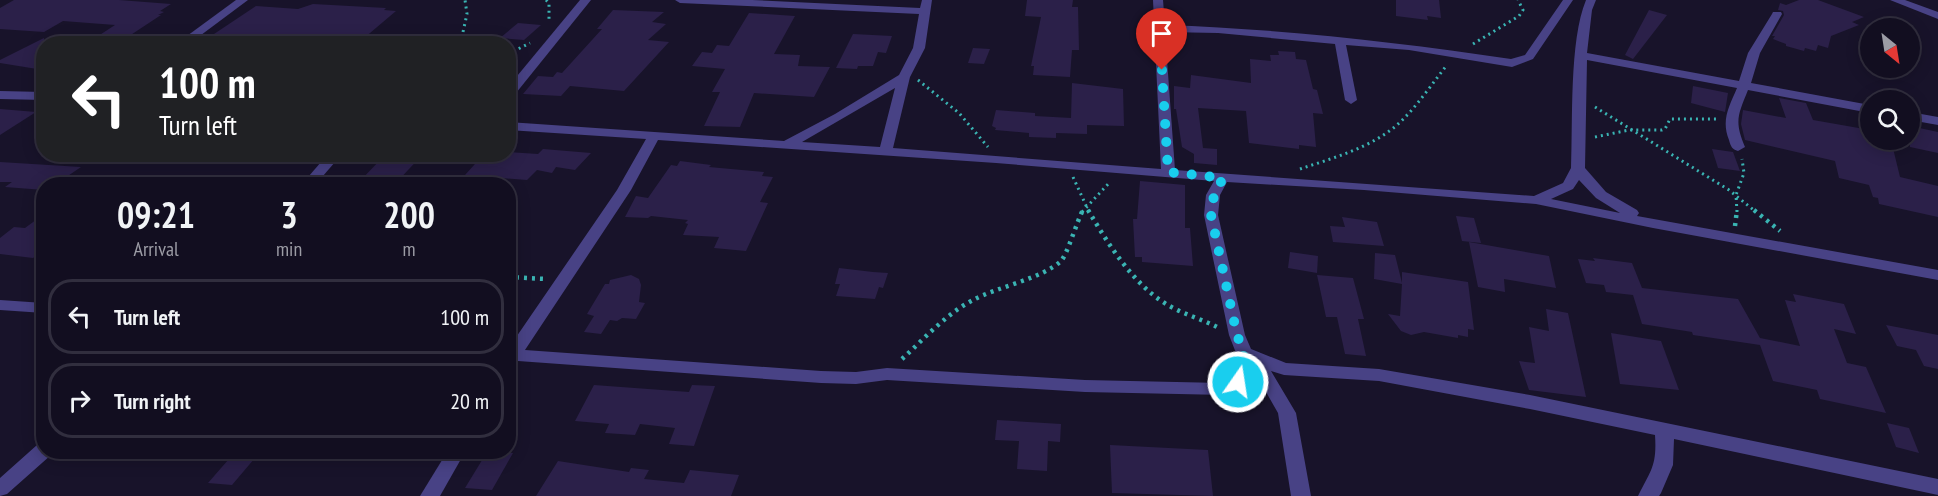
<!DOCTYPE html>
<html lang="en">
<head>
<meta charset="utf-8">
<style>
	:root { --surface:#120e20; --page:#1b1729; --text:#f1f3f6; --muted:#9c9ca5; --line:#312e3e }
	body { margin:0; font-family:"PT Sans Narrow",sans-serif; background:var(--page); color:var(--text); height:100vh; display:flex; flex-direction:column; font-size:22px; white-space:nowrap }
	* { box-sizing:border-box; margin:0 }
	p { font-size:20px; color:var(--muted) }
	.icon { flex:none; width:33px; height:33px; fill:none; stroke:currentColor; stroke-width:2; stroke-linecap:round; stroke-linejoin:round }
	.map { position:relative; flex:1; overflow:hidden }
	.drawer { position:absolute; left:36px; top:177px; width:480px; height:282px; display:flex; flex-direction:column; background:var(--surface); border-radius:24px; box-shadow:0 3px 15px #0003,0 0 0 2px var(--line) }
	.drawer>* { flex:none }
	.banner { position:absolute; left:36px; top:36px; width:480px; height:126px; border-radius:24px; box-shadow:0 3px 15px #0003,0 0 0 2px var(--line); background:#202124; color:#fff; overflow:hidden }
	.needle { width:39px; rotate:150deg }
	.tools { position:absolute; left:1860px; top:18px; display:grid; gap:12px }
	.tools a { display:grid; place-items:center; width:60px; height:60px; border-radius:50%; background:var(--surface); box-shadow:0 3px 15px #0003,0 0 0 2px var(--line); font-size:30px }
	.pin { position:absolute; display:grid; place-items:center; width:51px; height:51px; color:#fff; margin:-62px -26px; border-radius:50% 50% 50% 0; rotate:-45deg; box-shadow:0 0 6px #0007 }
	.pin .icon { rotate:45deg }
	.me { position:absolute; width:66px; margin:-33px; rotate:13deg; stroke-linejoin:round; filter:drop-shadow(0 0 4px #0008) }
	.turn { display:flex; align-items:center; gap:21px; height:126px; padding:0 24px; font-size:27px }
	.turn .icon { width:78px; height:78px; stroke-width:2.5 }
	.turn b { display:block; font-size:42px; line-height:51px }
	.eta { display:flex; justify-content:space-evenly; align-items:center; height:102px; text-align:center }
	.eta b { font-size:36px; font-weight:600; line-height:42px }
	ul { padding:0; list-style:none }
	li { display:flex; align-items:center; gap:18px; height:75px; margin:0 12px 9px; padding:0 12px; border:3px solid var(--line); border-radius:24px }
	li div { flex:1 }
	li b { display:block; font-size:22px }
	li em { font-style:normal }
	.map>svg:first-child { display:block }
	.building { fill:#2b2049 }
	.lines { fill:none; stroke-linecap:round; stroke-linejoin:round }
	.path-far1 { stroke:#3ab4b3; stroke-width:3; stroke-dasharray:2 4; stroke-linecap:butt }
	.path { stroke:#3ab4b3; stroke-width:4.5; stroke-dasharray:3 5; stroke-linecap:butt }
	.minor { fill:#484285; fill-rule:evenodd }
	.route { stroke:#19ceee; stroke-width:10; stroke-dasharray:0 18 }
</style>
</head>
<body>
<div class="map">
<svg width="1938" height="496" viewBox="0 0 1938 496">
	<rect width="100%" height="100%" fill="#18132a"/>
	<g class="building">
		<polygon points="14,0 119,0 171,4 160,11 164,12 158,15 161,15 117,44 86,44 115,25 63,21 44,32 0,29 0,8"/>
		<polygon points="1027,0 1073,0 1072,7 1078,7 1079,50 1072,50 1070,77 1033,75 1034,66 1031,66 1041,17 1025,16"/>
		<polygon points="1396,0 1439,0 1441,18 1427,16 1428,20 1396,16"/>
		<polygon points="1799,0 1818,0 1864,17 1852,22 1859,25 1831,36 1828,48 1818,45 1816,51 1805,48 1804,51 1786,46 1786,44 1773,39 1775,36 1772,36 1784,15 1783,11 1778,10 1780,3 1786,5"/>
		<polygon points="313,4 386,8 384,10 396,11 357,44 199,44 256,6 298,9"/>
		<polygon points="613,10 664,12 652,22 666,24 648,40 669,42 624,91 570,86 561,96 523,94 538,76 553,77 557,72 562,73 602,29 597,29"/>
		<polygon points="1649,10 1667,15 1633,59 1625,55"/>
		<polygon points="749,13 795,16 774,54 800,55 798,66 830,67 814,97 754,93 740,127 704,126 720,92 712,92 725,69 692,66 702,52 712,53 717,45 729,46"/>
		<polygon points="518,23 541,25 524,40 500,38"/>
		<polygon points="853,34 892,36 886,53 878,52 873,66 858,66 857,69 836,68"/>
		<polygon points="44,38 44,65 37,69 0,63 0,60"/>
		<polygon points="973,48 990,49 984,64 968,63"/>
		<polygon points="1278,51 1295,52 1296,59 1306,60 1313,89 1317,90 1323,114 1313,113 1316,147 1299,145 1299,149 1249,143 1246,111 1198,108 1203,148 1217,149 1217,165 1194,163 1194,154 1182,147 1176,109 1174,109 1174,86 1190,88 1191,75 1251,83 1250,59 1271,61 1270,55 1279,55"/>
		<polygon points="1072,83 1123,89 1124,126 1087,125 1087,134 1056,133 1056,138 1029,137 1029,133 995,130 996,128 992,126 996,110 1035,113 1035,116 1071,118"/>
		<polygon points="1693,86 1728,93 1725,112 1691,103"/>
		<polygon points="1779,98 1806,103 1813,120 1870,130 1870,140 1891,140 1900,177 1938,186 1938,217 1879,204 1878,198 1873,197 1869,185 1839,178 1835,161 1745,140 1741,124 1743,110 1786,118"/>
		<polygon points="0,109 36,112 0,135"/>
		<polygon points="1910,126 1938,132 1938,153 1910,147"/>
		<polygon points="543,149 591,153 575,170 556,167 552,173 537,170 527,180 465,175 484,154 508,154 508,152 538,154"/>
		<polygon points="1712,149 1733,152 1740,171 1718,168"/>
		<polygon points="386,154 423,154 395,184 357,184"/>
		<polygon points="680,161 711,165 709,167 764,172 762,176 773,177 760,202 768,203 746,251 714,248 719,237 683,235 688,224 685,223 688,220 651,216 648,218 625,217 636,196 648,198 671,165 677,166"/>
		<polygon points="0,162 81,167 56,184 44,184 44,190 5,187 12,182 0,182"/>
		<polygon points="1140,181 1185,185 1185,228 1190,228 1193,266 1142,262 1142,257 1135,257 1133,219 1137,219"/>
		<polygon points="44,214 44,250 33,258 0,254 0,238 14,227 25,228"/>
		<polygon points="1456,216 1474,218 1481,243 1462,241"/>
		<polygon points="1342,217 1377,222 1384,246 1333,242 1330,226 1345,227"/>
		<polygon points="1469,242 1549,256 1556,288 1504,279 1505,292 1478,287"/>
		<polygon points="1290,252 1318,256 1317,273 1288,268"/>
		<polygon points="1375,253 1395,255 1402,283 1402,272 1468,282 1474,330 1468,329 1468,337 1458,335 1458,338 1424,332 1411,335 1401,331 1388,314 1400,316 1402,284 1374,279"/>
		<polygon points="1593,258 1632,263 1642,288 1738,299 1760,338 1800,346 1785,300 1796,302 1793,294 1844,304 1856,334 1834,329 1847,363 1866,367 1886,413 1820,399 1817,390 1773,381 1760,345 1693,335 1692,332 1642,324 1633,295 1606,292 1604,285 1586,283 1578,259 1595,261"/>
		<polygon points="839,268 873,272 888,273 883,288 879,287 875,299 836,296 840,284 835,284"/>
		<polygon points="631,275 639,279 641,285 639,302 645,303 636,319 622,318 617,321 610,320 601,334 584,332 594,316 587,314 605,284 609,284 610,280"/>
		<polygon points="1317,275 1353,278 1364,319 1358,319 1366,356 1345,354 1337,317 1326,317"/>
		<polygon points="1546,309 1568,313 1586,397 1529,390 1519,361 1535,363 1529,327 1549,331"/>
		<polygon points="1886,325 1938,335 1938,369 1924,366 1916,350 1897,346"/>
		<polygon points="1611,333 1661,341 1679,390 1620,384"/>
		<polygon points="594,385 689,392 692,385 715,386 694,446 669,444 675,428 640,424 635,435 605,433 609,424 575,421"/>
		<polygon points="997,420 1061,424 1060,442 1048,441 1047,471 1017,469 1019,441 995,440"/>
		<polygon points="1887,423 1909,428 1919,453 1896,447"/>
		<polygon points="1110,445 1208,450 1213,496 1112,493"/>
		<polygon points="235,452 260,452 232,485 208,483"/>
		<polygon points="487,452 513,453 492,490 465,488"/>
		<polygon points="558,461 629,472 631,468 649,470 644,479 684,483 690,470 739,475 731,496 536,496"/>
	</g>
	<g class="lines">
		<g class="path-far1">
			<polyline points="546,0 549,3 549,22"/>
			<polyline points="463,32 467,14 465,0"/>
			<polyline points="1473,44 1519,16 1523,10 1518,0"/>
			<polyline points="508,54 530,43"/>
			<polyline points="918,80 959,113 988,147"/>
			<polyline points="1595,107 1729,190 1756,212"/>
			<polyline points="1595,137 1629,130 1662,130 1665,129 1670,119 1718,119"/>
			<path d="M 1300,169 C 1333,158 1370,148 1397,125 C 1416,108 1431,85 1447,65"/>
			<polyline points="1073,177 1089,212"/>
			<polyline points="1082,212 1110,182"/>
			<polyline points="1737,212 1736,195 1744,173 1742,159"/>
		</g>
		<g class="path">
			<path d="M 1088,210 C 1107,242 1130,279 1160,300 C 1178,313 1200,318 1219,328"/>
			<polyline points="1754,210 1780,231"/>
			<polyline points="1735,226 1737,210"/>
			<polyline points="508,277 547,279"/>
			<path d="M 902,359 C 924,339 946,314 973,300 C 997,287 1041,279 1061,261 C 1067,255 1077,221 1083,210"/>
		</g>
		<g class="minor">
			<polygon points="236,0 248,0 189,44 176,44"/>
			<polygon points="580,0 591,0 512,98 508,99 508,87"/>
			<path d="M 675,0 L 752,0 L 920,8 L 922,0 L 932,0 L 925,48 L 910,77 L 893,148 L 1161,169 L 1153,0 L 1163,0 L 1165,25 C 1281,29 1397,42 1511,59 L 1525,55 L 1563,0 L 1573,0 L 1533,59 L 1512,67 L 1409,50 L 1346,45 L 1357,100 L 1351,104 L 1345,100 L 1335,44 L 1218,33 L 1165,32 L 1175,170 L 1534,196 L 1563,183 L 1571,168 C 1573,122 1569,41 1586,0 L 1596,0 L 1592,10 L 1587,53 L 1739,81 L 1748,53 L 1772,14 L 1773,12 L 1781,12 L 1782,14 L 1760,53 L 1751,83 L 1870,105 L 1870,113 L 1748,90 C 1738,115 1734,121 1745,147 L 1738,151 C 1732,149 1731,147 1729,140 C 1721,120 1729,107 1737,88 L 1587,60 L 1585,168 L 1606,192 L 1637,210 L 1639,213 L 1637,216 L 1938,270 L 1938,280 L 1653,228 L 1536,204 L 1364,190 L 1227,182 L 1220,195 L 1218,215 L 1245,335 L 1251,349 L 1286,363 L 1379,369 L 1530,395 L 1938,479 L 1938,495 L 1674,439 L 1673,465 L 1661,493 L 1659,496 L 1638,496 C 1651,470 1657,466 1655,435 L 1530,409 L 1379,381 L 1284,375 L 1271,371 L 1296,413 L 1311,496 L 1291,496 L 1278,413 L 1250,364 L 1243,386 L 1225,395 L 1085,392 L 887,380 L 856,384 L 821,383 L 518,361 L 516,364 L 508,366 L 508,349 L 617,190 L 646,139 L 508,130 L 508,122 L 784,141 L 835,114 L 899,75 L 913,48 L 919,14 L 680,3 ZM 895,88 L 880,147 L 802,142 ZM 658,140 L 996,163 L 1214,181 L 1206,195 L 1204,215 L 1229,335 L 1236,353 L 1229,378 L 1222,383 L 1085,380 L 887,368 L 856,372 L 821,371 L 525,350 L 631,190 ZM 1579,180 L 1596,198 L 1620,213 L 1551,199 L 1573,189 Z"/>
			<polygon points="1890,0 1905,0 1938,12 1938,19"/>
			<polygon points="0,91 44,92 44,100 0,99"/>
			<polygon points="1910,112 1938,117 1938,125 1910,120"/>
			<polygon points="328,154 342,154 316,184 302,184"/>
			<polygon points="0,300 44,303 44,313 0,310"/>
			<polygon points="44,443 44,452 52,452 51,455 7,494 0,496 0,478 37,445"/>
			<polygon points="447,452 465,452 440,496 420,496"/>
		</g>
	</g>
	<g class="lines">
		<polyline class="route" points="1162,70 1168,172 1223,178 1214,195 1211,215 1237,335 1244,353 1238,382"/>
	</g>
</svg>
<div class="tools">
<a><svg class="needle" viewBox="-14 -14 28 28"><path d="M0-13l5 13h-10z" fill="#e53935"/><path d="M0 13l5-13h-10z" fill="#9c9ca5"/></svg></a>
<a><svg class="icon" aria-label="search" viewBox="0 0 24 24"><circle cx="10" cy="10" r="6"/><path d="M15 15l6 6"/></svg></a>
</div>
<div class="pin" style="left:1162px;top:70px;background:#d93025"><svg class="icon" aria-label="arrive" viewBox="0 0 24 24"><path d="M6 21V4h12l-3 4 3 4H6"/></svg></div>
<svg class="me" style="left:1238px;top:382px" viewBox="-20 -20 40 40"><circle r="17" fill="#19ceee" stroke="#fff" stroke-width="3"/><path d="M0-11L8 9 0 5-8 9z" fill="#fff"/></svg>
<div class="banner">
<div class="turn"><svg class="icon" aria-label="left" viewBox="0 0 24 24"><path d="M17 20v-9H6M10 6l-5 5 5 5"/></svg><div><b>100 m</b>Turn left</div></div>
</div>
<section class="drawer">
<div class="eta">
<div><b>09:21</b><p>Arrival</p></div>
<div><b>3</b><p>min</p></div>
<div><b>200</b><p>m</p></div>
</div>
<ul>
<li><svg class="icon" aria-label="left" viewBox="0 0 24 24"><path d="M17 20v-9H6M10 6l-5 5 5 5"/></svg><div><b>Turn left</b></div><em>100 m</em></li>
<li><svg class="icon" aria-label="right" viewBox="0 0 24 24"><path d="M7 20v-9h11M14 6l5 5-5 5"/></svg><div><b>Turn right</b></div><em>20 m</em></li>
</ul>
</section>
</div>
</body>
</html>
